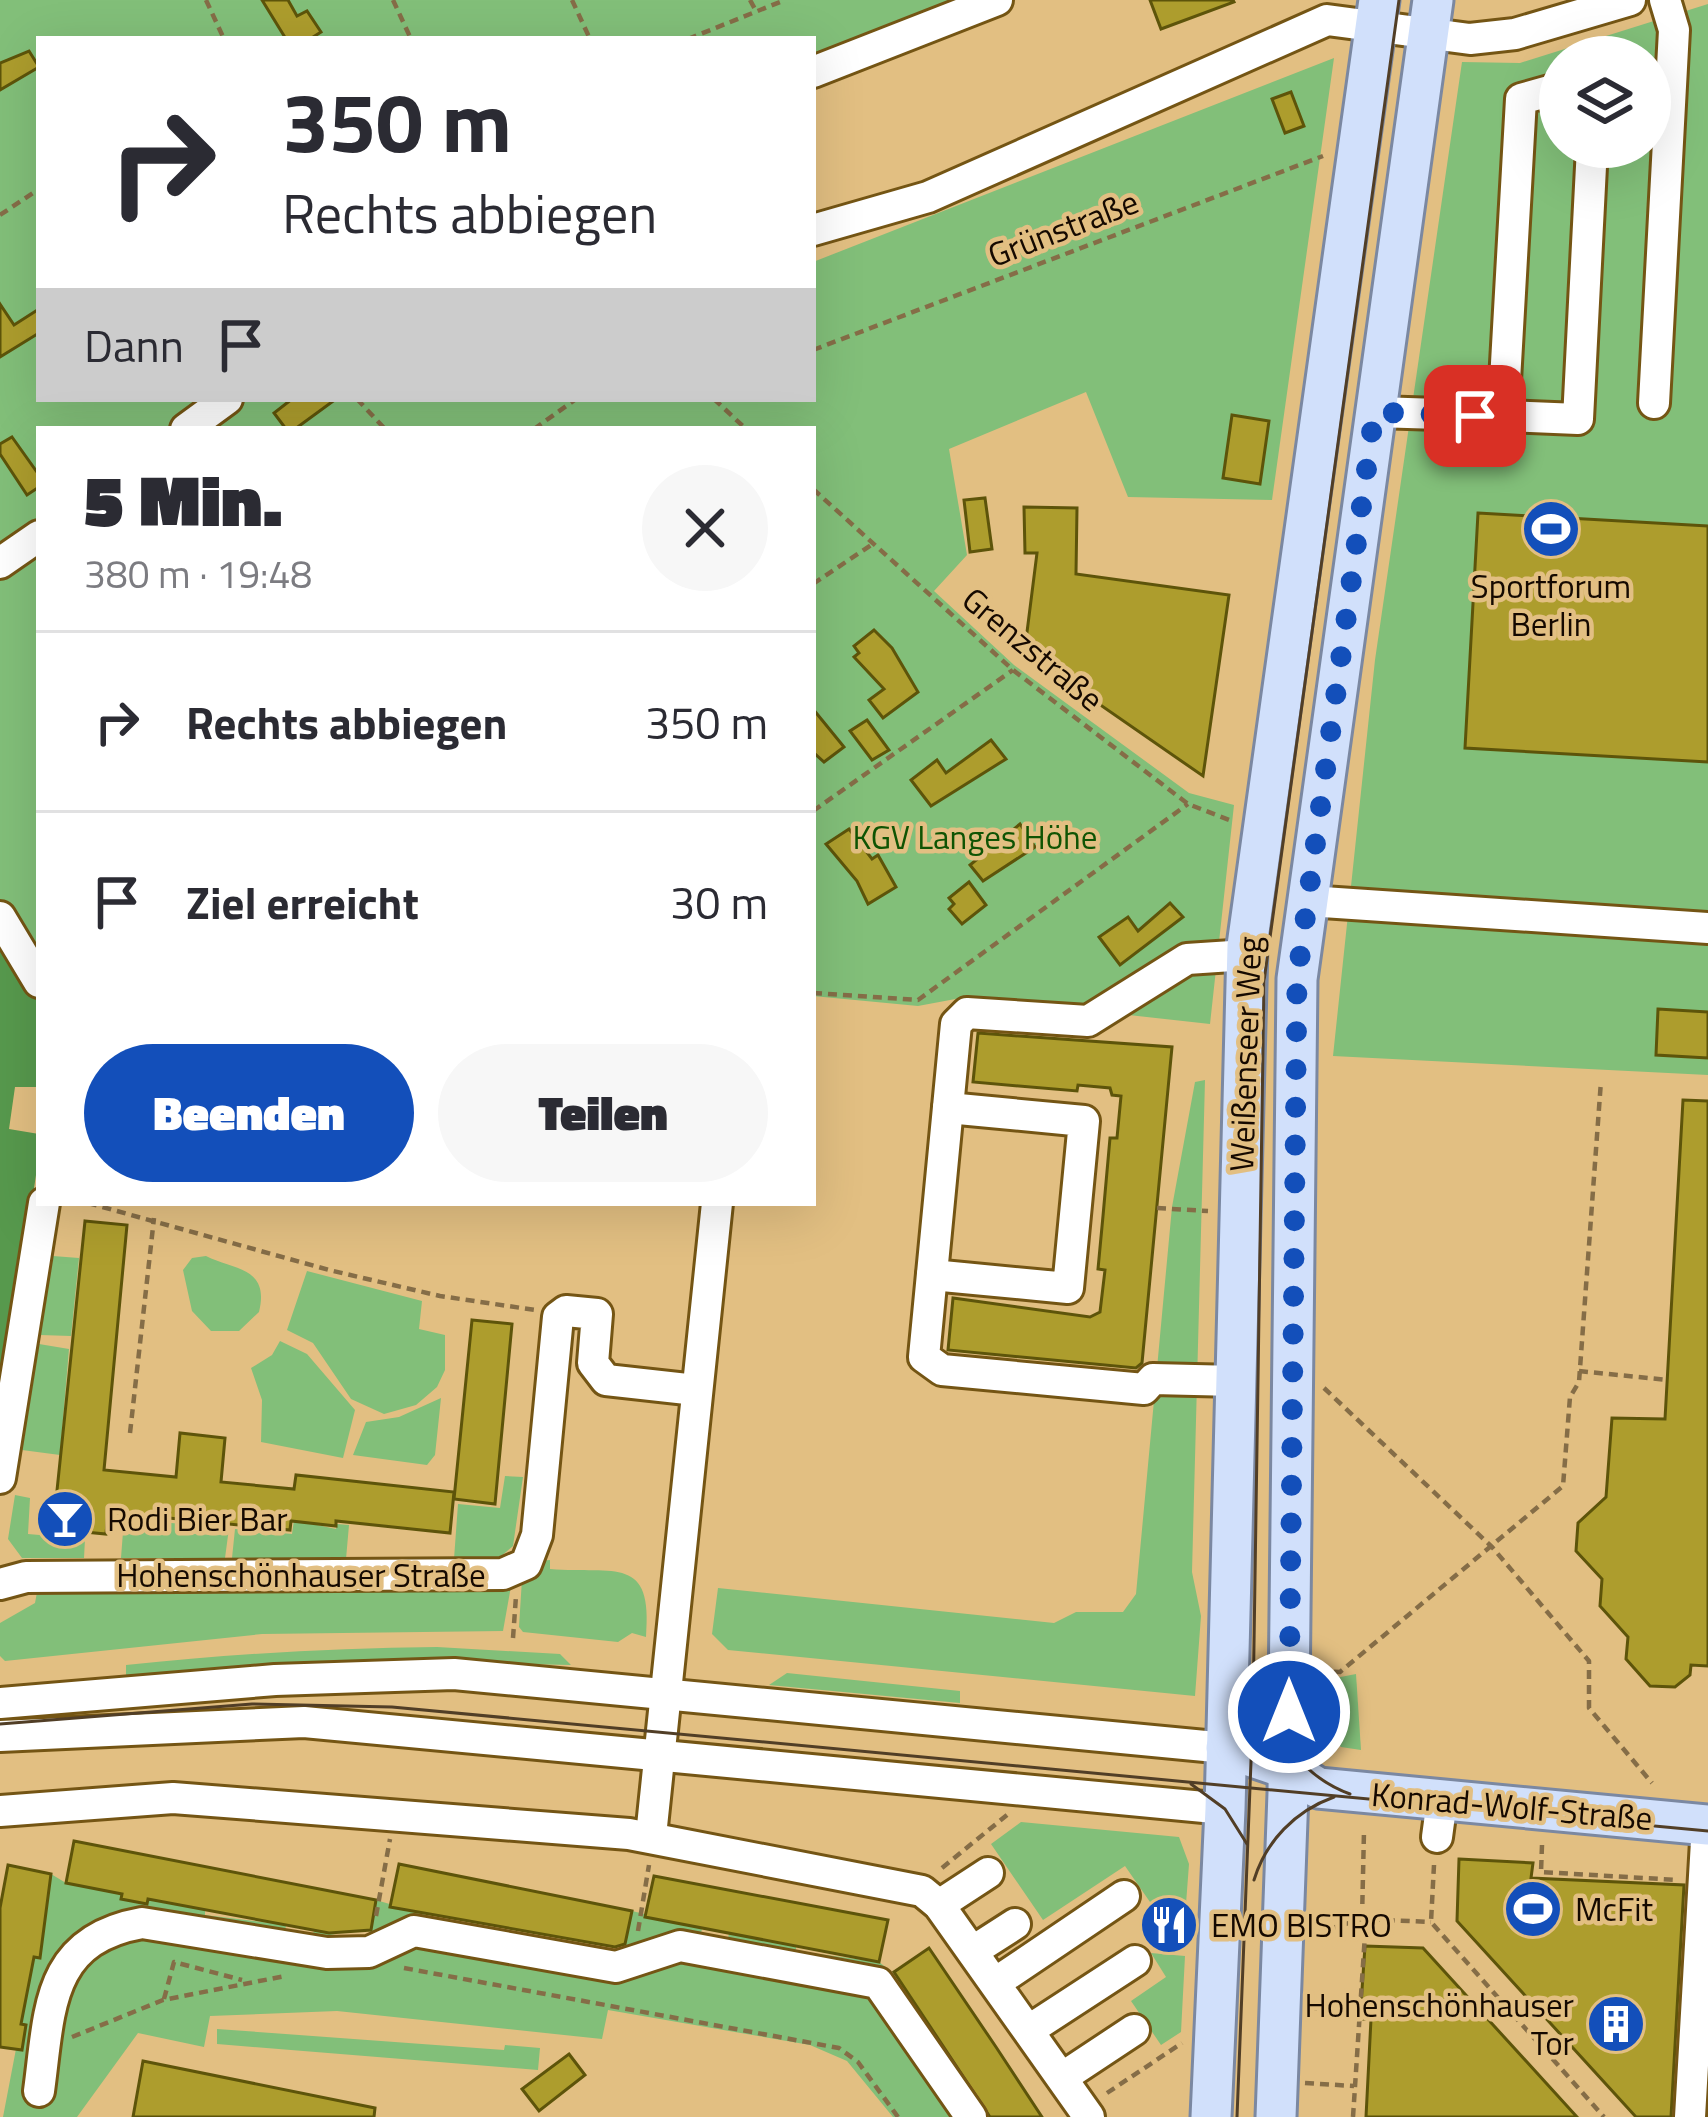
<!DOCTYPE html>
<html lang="de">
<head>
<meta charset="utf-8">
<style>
	:root { --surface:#fff; --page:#f7f7f7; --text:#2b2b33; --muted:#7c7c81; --line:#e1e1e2; --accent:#134fba }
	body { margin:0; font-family:"Titillium Web",sans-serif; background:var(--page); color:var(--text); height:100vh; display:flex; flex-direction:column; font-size:45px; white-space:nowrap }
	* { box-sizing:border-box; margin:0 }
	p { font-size:39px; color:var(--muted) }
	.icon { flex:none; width:66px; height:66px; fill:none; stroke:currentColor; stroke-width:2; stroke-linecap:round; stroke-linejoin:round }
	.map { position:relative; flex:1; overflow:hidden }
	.drawer { position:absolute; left:36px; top:426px; width:780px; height:780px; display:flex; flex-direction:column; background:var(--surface); border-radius:0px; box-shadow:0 12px 48px #0002 }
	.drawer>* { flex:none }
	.guide { position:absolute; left:36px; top:36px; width:780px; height:366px; border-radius:0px; box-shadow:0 12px 48px #0002; background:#fff; color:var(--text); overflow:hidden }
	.fabs { position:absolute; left:1539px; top:36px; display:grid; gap:24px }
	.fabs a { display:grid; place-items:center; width:132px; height:132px; border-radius:50%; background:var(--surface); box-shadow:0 12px 48px #0002; font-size:60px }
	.pin { position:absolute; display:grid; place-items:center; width:102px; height:102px; color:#fff; margin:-51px; border-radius:24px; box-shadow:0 6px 18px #0006 }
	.me { position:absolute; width:132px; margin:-66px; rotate:0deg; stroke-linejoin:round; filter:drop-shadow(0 0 9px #0008) }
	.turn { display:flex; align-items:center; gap:42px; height:252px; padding:0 48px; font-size:54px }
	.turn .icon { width:156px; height:156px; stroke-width:2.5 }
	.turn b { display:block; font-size:84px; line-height:102px }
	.then { display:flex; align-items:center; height:114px; padding:0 48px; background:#0003; gap:24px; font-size:45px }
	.round { display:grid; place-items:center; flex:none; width:126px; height:126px; border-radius:63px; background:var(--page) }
	.headline { display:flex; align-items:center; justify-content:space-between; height:204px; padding:0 48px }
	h1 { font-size:72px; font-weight:800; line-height:90px }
	.button { display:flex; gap:24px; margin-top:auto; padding:24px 48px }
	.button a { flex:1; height:138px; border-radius:72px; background:var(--accent); color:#fff; font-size:48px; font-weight:800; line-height:138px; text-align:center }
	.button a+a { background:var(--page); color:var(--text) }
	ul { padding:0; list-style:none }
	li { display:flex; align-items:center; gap:36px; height:180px; padding:0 48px; border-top:3px solid var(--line) }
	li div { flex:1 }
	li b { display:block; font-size:45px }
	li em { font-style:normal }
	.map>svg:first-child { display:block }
	.green { fill:#82bf79; fill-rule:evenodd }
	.forest { fill:#57994d }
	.building { fill:#ad9d2d; stroke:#5d540a; stroke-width:3 }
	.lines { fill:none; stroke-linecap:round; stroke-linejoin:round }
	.minor-casing { stroke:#745514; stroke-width:36 }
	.major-casing { stroke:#7b88a1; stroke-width:45 }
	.path { stroke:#856d47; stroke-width:4.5; stroke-dasharray:9 6; stroke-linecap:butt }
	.minor { stroke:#fff; stroke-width:30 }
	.major { stroke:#d1e0fb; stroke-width:39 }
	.tram { stroke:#513e26; stroke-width:3 }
	.route { stroke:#134fba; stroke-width:21; stroke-dasharray:0 37.8 }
	.labels { text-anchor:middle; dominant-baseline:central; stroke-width:9; stroke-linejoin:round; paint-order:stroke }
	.street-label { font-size:33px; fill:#150900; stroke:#e2bf82 }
	.poi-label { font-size:33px; fill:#150900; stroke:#e2bf82; text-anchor:start }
	.park-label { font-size:33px; fill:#0f5403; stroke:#e2bf82 }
</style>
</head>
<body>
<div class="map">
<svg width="1708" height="2117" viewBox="0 0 1708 2117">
	<rect width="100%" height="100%" fill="#e2bf82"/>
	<g class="green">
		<polygon points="0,0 972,0 813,59 813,39 39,39 39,399 211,399 170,429 39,429 39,523 0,550"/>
		<path d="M 1708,4 L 1708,1075 L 1333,1056 L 1375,660 L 1462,62 L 1520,63 ZM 1560,57 L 1650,57 L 1650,147 L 1560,147 Z"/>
		<polygon points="1334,58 1272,500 1128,497 1086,392 949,449 967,555 934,591 1014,665 1189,793 1234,805 1210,1024 966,997 918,1006 813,996 813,429 201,429 242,399 813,399 813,262"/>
		<polygon points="39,550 39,957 0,902 0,577"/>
		<polygon points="1205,1080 1192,1572 1201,1616 1195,1696 728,1650 712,1634 718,1588 1054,1623 1076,1612 1123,1612 1136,1594 1172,1207 1195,1082"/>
		<polygon points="53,1256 79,1258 71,1336 40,1335"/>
		<path d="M 206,1256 C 234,1270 270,1267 259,1312 L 239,1331 L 211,1331 L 192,1311 L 183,1270 L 192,1258 Z"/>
		<polygon points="307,1271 422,1301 419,1329 445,1335 445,1370 437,1387 416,1405 384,1414 351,1399 313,1343 287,1330"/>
		<polygon points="280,1341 307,1354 355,1410 343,1458 261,1442 262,1400 251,1368 272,1355"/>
		<polygon points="39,1344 69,1349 60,1455 22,1450"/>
		<polygon points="441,1398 435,1455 427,1465 353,1455 366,1422 399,1417"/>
		<polygon points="505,1476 523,1477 513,1546 498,1559 454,1559 458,1504 500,1508"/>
		<polygon points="15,1495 30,1498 28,1534 85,1539 84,1558 22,1558 8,1539"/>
		<polygon points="124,1519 183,1524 183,1533 211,1535 212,1527 229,1528 225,1558 121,1558"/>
		<polygon points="294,1520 336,1529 337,1524 349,1525 346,1559 232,1558 235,1529 292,1534"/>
		<path d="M 550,1560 L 550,1569 C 616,1574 653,1555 646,1637 L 632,1633 L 618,1642 L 523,1632 L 519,1627 L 522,1579 L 537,1561 Z"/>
		<polygon points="511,1586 503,1631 262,1634 5,1661 0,1656 0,1623 35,1603 38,1587"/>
		<path d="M 437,1647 L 560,1654 L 571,1665 L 340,1660 L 126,1676 L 126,1665 C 230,1654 332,1648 437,1647 Z"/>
		<polygon points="787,1673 960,1691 960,1703 769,1685"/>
		<polygon points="1356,1674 1361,1750 1341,1747 1320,1725 1320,1681"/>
		<polygon points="1021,1822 1179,1837 1189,1864 1186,1904 1150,1902 1125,1866 1043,1920 991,1844"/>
		<polygon points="51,1874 66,1883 205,1910 205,1915 286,1925 285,1931 312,1936 314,1931 368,1941 376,1900 471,1928 473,1923 565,1947 567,1942 622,1953 632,1911 702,1928 701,1934 728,1939 729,1933 796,1946 796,1951 879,1962 893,1973 937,2046 941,2043 978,2099 974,2103 984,2117 893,2117 847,2061 810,2045 608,2010 602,2039 337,2011 210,2016 204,2047 138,2033 77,2117 3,2117 16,2049 22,2049 26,2025 21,2023 34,1957 40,1957"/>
		<polygon points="1151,1953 1185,1956 1181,2032 1161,2045 1131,2001 1166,1977"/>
		<polygon points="217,2029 504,2050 505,2045 540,2048 538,2070 217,2044"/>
	</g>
	<polygon class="forest" points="0,928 39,1004 39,1087 15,1087 9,1129 39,1134 39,1155 0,1415"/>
	<g class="building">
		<polygon points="262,0 288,0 297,16 307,11 321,32 310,39 286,39"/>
		<polygon points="1150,0 1233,0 1234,2 1161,29"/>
		<polygon points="29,51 39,67 0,90 0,63"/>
		<polygon points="1291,92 1304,126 1285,133 1272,99"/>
		<polygon points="0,304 14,325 39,309 39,333 0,357"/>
		<polygon points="292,399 336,399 295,429 286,429 274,413"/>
		<polygon points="1232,415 1269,421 1260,484 1223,478"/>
		<polygon points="12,437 39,475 39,487 27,495 0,454 0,444"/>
		<polygon points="985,498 992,549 970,552 964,500"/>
		<polygon points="1024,507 1077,508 1076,574 1229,595 1203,776 1008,641 1026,640 1037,553 1025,553"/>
		<polygon points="1478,513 1708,526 1708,762 1465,748"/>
		<polygon points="874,630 892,648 918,692 883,718 869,700 884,689 854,657 859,653 854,646"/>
		<polygon points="813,709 844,747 824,762 813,752"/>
		<polygon points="867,720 889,750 872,760 850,731"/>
		<polygon points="991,740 1006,759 931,806 911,780 937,760 946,773"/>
		<polygon points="1020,824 1035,847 983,881 970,865"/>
		<polygon points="849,829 872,859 878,855 896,887 868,904 857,881 826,844"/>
		<polygon points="969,882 986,905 962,924 949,909 954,904 949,898"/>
		<polygon points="1170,903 1183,917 1120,965 1099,937 1128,917 1138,931"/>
		<polygon points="1658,1009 1708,1012 1708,1058 1656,1055"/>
		<polygon points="978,1033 1172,1047 1142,1363 1136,1368 948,1350 953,1298 1090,1317 1100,1312 1105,1270 1098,1269 1103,1216 1110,1138 1117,1138 1121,1096 1112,1095 1110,1088 1078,1085 1077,1091 973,1082"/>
		<polygon points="1683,1100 1708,1101 1708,1666 1691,1665 1690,1675 1675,1687 1650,1686 1626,1659 1628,1637 1600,1606 1602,1579 1576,1551 1578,1523 1606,1497 1612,1418 1665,1419"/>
		<polygon points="85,1221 127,1225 104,1470 176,1477 180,1433 225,1438 221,1482 294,1489 296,1475 454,1492 450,1533 336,1521 336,1526 291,1521 290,1530 108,1512 106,1534 53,1529"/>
		<polygon points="472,1320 512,1324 495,1504 454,1499"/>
		<polygon points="74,1841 376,1900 371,1930 329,1933 148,1899 147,1904 121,1899 122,1894 66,1883"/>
		<polygon points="1459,1859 1533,1863 1531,1878 1684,1885 1671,2117 1636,2117 1457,1921"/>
		<polygon points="399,1864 632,1911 625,1944 615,1947 390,1907"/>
		<polygon points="8,1865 51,1874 40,1958 34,1957 21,2024 26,2025 22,2050 0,2047 0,1908"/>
		<polygon points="654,1876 888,1920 879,1962 645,1917"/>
		<polygon points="1365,1946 1423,1948 1577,2117 1366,2117 1371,2019 1360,2019"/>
		<polygon points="929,1948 996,2047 1042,2117 990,2117 894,1972"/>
		<polygon points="569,2054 585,2075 539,2111 522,2089"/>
		<polygon points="143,2061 375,2108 374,2117 133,2117"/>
	</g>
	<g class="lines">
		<g class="minor-casing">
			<g id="minor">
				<polyline points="813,72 997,0"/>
				<polyline points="1560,88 1521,99 1503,416 1578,419 1592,147"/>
				<polyline points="813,230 928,197 1327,20 1470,39 1515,34 1630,0"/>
				<polyline points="1654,403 1674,30 1665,0"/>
				<polyline points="1376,412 1503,416"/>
				<polyline points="186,429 227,399"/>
				<polyline points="0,563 39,536"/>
				<polyline points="1308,901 1708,928"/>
				<polyline points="0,917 39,982"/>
				<polyline points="932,1275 1068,1288 1084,1121 948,1108"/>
				<polyline points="1236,1381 1153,1379 1144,1389 942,1370 924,1357 956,1024 967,1013 1088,1021 1187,959 1247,955"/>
				<polyline points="0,1478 44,1203"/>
				<polyline points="0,1584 26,1577 503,1574 526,1564 537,1535 558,1317 566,1311 597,1314 593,1363 606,1380 696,1390"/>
				<polyline points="0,1703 275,1680 454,1674 1226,1748"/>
				<polyline points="0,1736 304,1722 1225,1809"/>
				<polyline points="0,1811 173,1798 629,1834 922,1891 939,1905 1089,2117"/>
				<polyline points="651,1836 717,1203"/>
				<polyline points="1437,1837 1442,1800"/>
				<polyline points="939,1905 988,1873"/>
				<polyline points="973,1951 1015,1924"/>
				<polyline points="995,1983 1124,1896"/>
				<polyline points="1029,2030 1135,1961"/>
				<polyline points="1063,2077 1134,2030"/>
				<path d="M 39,2091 C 50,2010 46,1940 142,1923 L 327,1953 L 369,1952 L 414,1931 L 616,1967 L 680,1946 L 878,1983 L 971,2117"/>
				<polyline points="1690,2117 1707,1824"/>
			</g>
		</g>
		<g class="major-casing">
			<g id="major">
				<polyline points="1226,1748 1288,1769 1318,1788 1708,1825"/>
				<polyline points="1211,2117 1225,1809 1247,946 1379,0"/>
				<polyline points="1276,2117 1288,1793 1297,979 1433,0"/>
			</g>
		</g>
		<g class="path">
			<polyline points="206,0 224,39"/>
			<polyline points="393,0 411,39"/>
			<polyline points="572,0 590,39"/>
			<polyline points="750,0 756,11"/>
			<polyline points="688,39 785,0"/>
			<polyline points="0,215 39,189"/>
			<polyline points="813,350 1323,156"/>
			<polyline points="357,399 385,429"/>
			<polyline points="714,399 746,429"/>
			<polyline points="534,429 576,399"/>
			<polyline points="813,489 1013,670 1188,804 1232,821"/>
			<polyline points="813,584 874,543"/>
			<polyline points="813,811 1013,670"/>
			<polyline points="813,993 918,1000 1188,804"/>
			<polyline points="88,1203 329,1270 440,1296 535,1310"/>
			<polyline points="1157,1208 1208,1211"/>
			<polyline points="1579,1371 1668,1380"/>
			<polyline points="1324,1388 1492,1547 1589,1661 1589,1708 1652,1783"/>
			<polyline points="130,1433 154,1218"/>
			<polyline points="513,1638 516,1596"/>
			<polyline points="1319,1671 1340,1672 1563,1486 1570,1397 1579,1382 1601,1081"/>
			<polyline points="1542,1845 1541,1872 1677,1880"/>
			<polyline points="1434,1865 1431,1922 1604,2117"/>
			<polyline points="942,1868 1007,1815"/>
			<polyline points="376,1916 390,1839"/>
			<polyline points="1362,1919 1364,1831"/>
			<polyline points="638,1931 649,1865"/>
			<polyline points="1313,1934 1362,1919 1431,1922"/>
			<polyline points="404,1968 839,2048 858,2062 898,2117"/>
			<polyline points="164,1999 174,1962 242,1980"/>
			<polyline points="1309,2008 1357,2012"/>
			<polyline points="72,2037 163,2000 285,1976"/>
			<polyline points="1305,2083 1354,2086"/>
			<polyline points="1107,2093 1182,2043"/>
			<polyline points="1353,2117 1366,1919"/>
		</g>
		<use href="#minor" class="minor"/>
		<use href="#major" class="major"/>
		<g class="tram">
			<path d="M 1260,1689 C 1274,1735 1303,1777 1350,1794"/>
			<polyline points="0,1724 252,1704 392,1707 1708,1831"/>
			<polyline points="1191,1784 1225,1809 1247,1844"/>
			<path d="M 1254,1880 C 1266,1841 1295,1811 1334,1797"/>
			<polyline points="1237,2117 1253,1711 1264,981 1399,0"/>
		</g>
	</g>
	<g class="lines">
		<polyline class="route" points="1289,1712 1297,979 1372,429 1376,412 1475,416"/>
	</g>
	<defs>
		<g id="stadium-disc" transform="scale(3)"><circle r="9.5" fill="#134fba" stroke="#e2bf82"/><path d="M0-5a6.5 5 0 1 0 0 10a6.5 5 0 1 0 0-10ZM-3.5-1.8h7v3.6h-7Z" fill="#fff"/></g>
		<g id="bar-disc" transform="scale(3)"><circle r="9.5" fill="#134fba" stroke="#e2bf82"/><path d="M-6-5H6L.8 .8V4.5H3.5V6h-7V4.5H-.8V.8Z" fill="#fff"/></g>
		<g id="restaurant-disc" transform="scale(3)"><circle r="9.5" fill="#134fba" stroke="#e2bf82"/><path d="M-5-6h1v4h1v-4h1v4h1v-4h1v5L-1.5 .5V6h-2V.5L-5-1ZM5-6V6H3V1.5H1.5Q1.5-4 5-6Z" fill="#fff"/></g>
		<g id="building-disc" transform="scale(3)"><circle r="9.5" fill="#134fba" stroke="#e2bf82"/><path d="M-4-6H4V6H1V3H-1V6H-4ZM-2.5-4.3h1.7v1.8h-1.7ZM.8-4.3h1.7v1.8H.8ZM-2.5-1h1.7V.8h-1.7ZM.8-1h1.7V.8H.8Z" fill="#fff"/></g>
	</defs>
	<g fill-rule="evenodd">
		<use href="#stadium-disc" x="1551" y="529"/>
		<use href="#bar-disc" x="65" y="1519"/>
		<use href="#stadium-disc" x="1533" y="1909"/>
		<use href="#restaurant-disc" x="1169" y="1925"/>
		<use href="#building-disc" x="1616" y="2024"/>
	</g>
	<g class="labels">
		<g class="street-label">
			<text transform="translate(1063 228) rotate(-21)">Grünstraße</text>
			<text transform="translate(1033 649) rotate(40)">Grenzstraße</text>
			<text transform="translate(1245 1054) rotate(-88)">Weißenseer Weg</text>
			<text x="301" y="1575">Hohenschönhauser Straße</text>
			<text transform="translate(1512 1806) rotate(5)">Konrad-Wolf-Straße</text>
		</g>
		<g class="poi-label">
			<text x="1551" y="586" text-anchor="middle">Sportforum<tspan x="1551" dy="38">Berlin</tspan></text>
			<text x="107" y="1519">Rodi Bier Bar</text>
			<text x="1575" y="1909">McFit</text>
			<text x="1211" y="1925">EMO BISTRO</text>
			<text x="1574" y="2005" text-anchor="end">Hohenschönhauser<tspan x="1574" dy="38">Tor</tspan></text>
		</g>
		<g class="park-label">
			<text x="975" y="837">KGV Langes Höhe</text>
		</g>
	</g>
</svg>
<div class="fabs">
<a><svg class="icon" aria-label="layers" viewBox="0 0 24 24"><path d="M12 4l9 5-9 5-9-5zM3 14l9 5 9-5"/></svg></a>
</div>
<div class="pin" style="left:1475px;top:416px;background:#d93025"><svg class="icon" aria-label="arrive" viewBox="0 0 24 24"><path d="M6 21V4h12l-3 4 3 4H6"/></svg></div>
<svg class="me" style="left:1289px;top:1712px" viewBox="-20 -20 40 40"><circle r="17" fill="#134fba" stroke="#fff" stroke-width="3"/><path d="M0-11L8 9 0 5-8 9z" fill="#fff"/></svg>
<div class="guide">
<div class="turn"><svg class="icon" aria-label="right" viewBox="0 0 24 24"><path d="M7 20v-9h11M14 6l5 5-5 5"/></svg><div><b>350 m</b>Rechts abbiegen</div></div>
<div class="then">Dann<svg class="icon" aria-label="arrive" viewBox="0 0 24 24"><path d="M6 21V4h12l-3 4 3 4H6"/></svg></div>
</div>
<section class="drawer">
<div class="headline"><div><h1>5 Min.</h1><p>380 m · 19:48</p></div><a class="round"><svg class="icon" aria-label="close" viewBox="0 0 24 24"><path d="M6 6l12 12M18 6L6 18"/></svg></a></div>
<ul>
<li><svg class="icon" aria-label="right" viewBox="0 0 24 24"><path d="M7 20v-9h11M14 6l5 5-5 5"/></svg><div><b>Rechts abbiegen</b></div><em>350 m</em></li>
<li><svg class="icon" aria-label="arrive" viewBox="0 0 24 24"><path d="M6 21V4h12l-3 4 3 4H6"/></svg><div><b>Ziel erreicht</b></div><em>30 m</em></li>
</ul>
<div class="button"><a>Beenden</a><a>Teilen</a></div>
</section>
</div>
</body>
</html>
